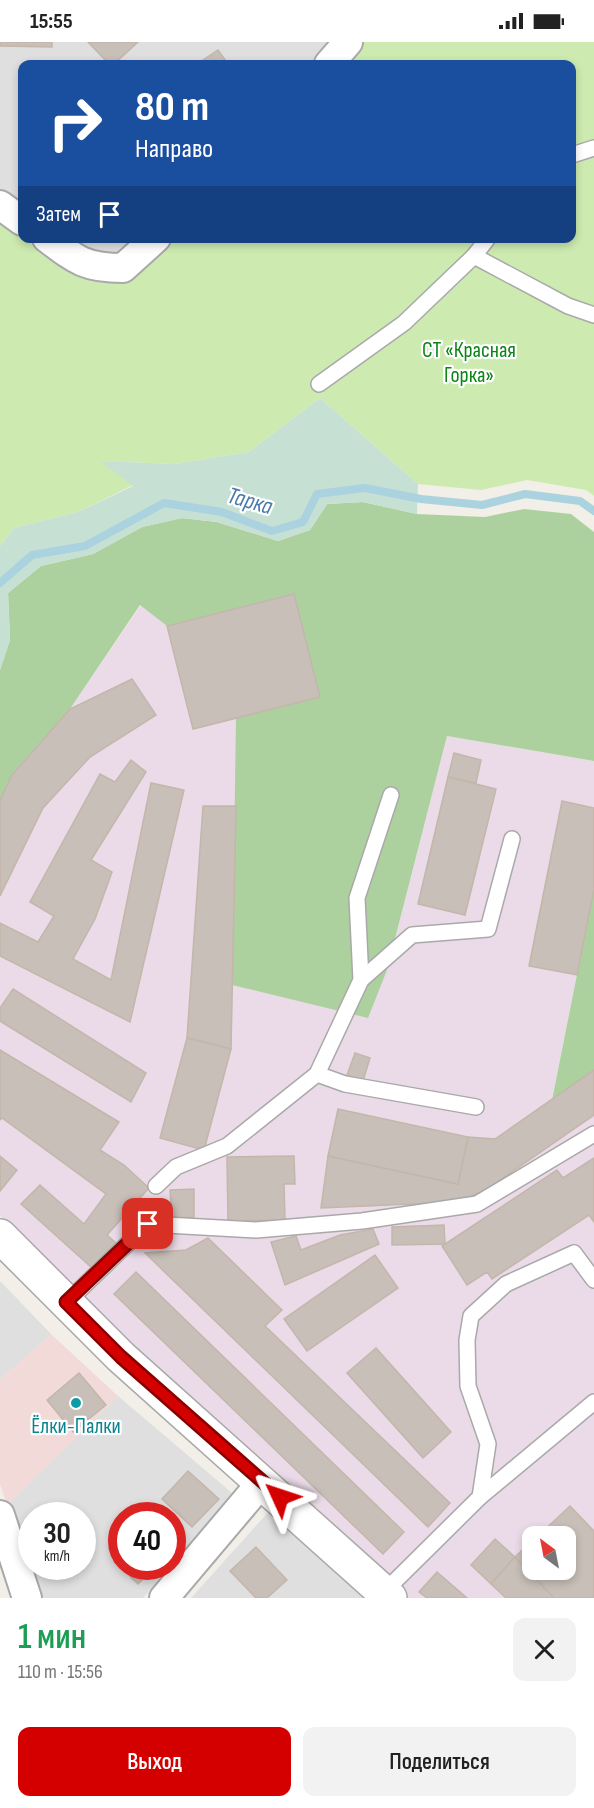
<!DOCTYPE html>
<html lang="ru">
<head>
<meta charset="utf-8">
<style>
	:root { --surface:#fff; --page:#f2f2f2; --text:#222; --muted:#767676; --accent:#d40000 }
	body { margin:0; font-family:"Sofia Sans Condensed",sans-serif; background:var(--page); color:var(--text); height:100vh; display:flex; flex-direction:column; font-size:22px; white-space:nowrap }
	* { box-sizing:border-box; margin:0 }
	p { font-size:20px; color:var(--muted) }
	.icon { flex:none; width:33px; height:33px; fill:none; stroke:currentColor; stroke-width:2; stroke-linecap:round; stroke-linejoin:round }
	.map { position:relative; height:1556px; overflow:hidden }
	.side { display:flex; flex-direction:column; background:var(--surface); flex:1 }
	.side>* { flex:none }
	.top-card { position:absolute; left:18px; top:18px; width:558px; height:183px; border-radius:12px; box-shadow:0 3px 9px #0003; background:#1a4fa0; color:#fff; overflow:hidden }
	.needle { width:39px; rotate:328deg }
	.fabs { position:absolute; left:522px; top:1484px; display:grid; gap:12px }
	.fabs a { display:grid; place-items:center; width:54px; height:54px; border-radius:12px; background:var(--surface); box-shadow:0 3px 9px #0003; font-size:30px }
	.speed { position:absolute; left:18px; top:1460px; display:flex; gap:12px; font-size:30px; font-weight:700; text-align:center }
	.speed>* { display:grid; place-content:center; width:78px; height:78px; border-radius:50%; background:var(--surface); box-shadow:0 3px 9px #0003; line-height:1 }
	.speed small { font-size:15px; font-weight:400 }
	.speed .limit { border:9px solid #d22; background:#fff; color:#111 }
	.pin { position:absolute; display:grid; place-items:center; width:51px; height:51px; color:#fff; margin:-26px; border-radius:12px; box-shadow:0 3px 9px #0006 }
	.me { position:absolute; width:66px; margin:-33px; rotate:312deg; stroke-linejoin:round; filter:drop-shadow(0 0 4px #0008) }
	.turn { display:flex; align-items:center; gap:21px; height:126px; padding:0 18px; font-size:27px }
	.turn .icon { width:78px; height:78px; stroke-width:2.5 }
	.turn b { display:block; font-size:42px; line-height:51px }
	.then { display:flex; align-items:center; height:57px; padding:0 18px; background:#0003; gap:12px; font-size:22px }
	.round { display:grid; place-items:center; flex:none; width:63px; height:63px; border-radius:12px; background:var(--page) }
	.head { display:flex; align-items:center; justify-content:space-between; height:102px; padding:0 18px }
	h1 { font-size:36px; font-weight:600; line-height:45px; color:#1e9e55 }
	.action { display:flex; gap:12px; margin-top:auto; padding:12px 18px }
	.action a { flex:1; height:69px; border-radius:12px; background:var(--accent); color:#fff; font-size:24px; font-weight:600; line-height:69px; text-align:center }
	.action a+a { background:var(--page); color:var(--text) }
	.status { display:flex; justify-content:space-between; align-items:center; height:42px; padding:0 30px; background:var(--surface); direction:ltr }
	.status svg { height:16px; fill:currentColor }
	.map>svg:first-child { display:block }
	.residential { fill:#e0dfdf; fill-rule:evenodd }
	.commercial { fill:#f2dad9 }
	.industrial { fill:#ebdbe8; fill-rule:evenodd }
	.grass { fill:#cdebb0 }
	.forest { fill:#add19e }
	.wetland { fill:#c6e0d4 }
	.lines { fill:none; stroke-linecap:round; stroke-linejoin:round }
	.stream { stroke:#aad3df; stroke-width:8 }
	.building { fill:#c7bfb8; stroke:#c4b6ab; stroke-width:1.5 }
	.service-casing { stroke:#a9a9a9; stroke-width:18 }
	.minor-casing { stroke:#a9a9a9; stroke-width:32 }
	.tertiary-casing { stroke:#a9a9a9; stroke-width:36 }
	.service { stroke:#fff; stroke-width:15 }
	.minor { stroke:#fff; stroke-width:28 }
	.tertiary { stroke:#fff; stroke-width:33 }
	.route-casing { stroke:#8a0000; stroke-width:15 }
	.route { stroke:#d40000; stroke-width:10 }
	.culture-dot { fill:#0f9aa8; stroke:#fff; stroke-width:2 }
	.labels { text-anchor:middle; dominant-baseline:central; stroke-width:4.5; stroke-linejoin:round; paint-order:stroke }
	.park-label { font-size:22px; fill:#0c8416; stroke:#fff }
	.culture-label { font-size:22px; fill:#0d838f; stroke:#fff }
	.water-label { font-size:24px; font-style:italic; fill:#4a7aab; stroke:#fff }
</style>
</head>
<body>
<div class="status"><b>15:55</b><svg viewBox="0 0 49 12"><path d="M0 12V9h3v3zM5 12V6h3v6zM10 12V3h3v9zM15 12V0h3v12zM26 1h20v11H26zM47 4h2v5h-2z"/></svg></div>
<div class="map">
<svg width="594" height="1556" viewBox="0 0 594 1556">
	<rect width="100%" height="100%" fill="#f2efe9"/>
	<g class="residential">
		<polygon points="0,0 338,0 318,22 22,22 22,164 0,148"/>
		<polygon points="70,197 141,197 122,215 96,214"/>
		<polygon points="0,1239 51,1292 0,1338"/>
		<path d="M 118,1354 L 232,1451 L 173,1521 L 172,1473 L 122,1473 L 122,1524 L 170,1524 L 143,1556 L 37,1556 L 7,1463 ZM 32,1473 L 82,1473 L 82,1524 L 32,1524 Z"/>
		<polygon points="271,1467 368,1556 191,1556"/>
	</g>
	<polygon class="commercial" points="51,1292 118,1354 7,1463 0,1442 0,1338"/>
	<path class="industrial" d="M 141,563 L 167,584 L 193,687 L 236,676 L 236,764 L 387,928 L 447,694 L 594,719 L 594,847 L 552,1057 L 594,1028 L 594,1556 L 406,1556 L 129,1303 L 0,1174 L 0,758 L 12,733 L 70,667 ZM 294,1114 L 295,1141 L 284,1142 L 285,1177 L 228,1179 L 227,1116 ZM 532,1494 L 566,1494 L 566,1527 L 532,1527 Z"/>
	<polygon class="grass" points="362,0 594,0 594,454 586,448 527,438 481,448 418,442 320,356 249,410 174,422 101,419 133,443 78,470 14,486 0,504 0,176 22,191 22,196 30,197 65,222 128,236 171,197 572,196 572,22 348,22"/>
	<g class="forest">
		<polygon points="363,460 417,472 485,475 524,467 571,472 594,490 594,719 447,694 387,928 368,976 232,943 236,676 320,654 294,552 167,584 140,563 70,667 12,733 0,758 0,628 10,598 8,551 41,524 93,512 142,485 182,476 217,480 278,499 310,488 327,462"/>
		<polygon points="594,847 594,1028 552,1058"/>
	</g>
	<polygon class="wetland" points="320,356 418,442 417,472 363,460 327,462 310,488 278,499 217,480 182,476 142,485 93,512 41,524 8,551 10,598 0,628 0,504 14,486 78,470 133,444 100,419 174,422 249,410"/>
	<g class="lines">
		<polyline class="stream" points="0,541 32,513 85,504 164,461 222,470 272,489 303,480 317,452 365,446 421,457 482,463 525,452 580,459 594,469"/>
	</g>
	<g class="building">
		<polygon points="0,0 52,0 52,5 0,4"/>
		<polygon points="88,0 138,0 114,22 109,22"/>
		<polygon points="218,8 228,22 197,22"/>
		<polygon points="294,552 320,655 193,687 167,584"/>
		<polygon points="132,637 156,673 90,715 43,766 0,854 0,758 12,733 70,667"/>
		<polygon points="454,711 481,718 476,741 448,735"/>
		<polygon points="131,718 146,730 91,818 112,830 95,877 73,917 111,938 151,741 184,748 130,980 0,914 0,881 38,900 54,874 30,860 100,732 115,740"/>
		<polygon points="448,735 496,747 465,873 418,862"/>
		<polygon points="562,759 594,766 594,847 577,933 529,924"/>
		<polygon points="203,764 236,764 231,1007 187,996"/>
		<polygon points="13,947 146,1031 131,1060 0,979 0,966"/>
		<polygon points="187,996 231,1007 204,1108 160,1096"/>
		<polygon points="0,1008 119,1080 100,1108 124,1123 149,1146 107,1193 116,1201 92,1226 21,1162 40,1143 84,1182 106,1152 2,1076 0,1078"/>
		<polygon points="355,1011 370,1016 363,1039 347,1033"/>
		<polygon points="594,1028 594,1073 487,1147 458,1160 321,1166 328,1114 458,1142 468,1095 495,1097"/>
		<polygon points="338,1067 468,1095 458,1142 328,1114"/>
		<polygon points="0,1114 17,1128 0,1149"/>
		<polygon points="294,1114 295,1142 284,1142 285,1178 228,1179 227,1115"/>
		<polygon points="594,1116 594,1180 589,1173 492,1237 487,1230 467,1243 442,1204 557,1128 563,1136"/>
		<polygon points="194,1147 194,1175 172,1176 170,1148"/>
		<polygon points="444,1183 445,1202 392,1203 392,1185"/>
		<polygon points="373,1187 379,1202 285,1243 271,1200 296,1194 301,1208 340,1193"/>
		<polygon points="208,1196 282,1268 265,1284 450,1461 428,1485 145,1211 186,1208"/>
		<polygon points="375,1213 398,1246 307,1309 284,1277"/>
		<polygon points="136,1230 404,1490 383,1512 114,1252"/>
		<polygon points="376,1306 451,1390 423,1416 347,1331"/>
		<polygon points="79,1331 106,1363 73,1390 47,1358"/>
		<polygon points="188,1429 219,1457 192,1485 162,1457"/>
		<polygon points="570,1464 594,1489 594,1556 554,1556 515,1515 532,1499 532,1527 566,1527 566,1494 538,1494"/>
		<polygon points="495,1497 515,1515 491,1542 471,1523"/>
		<polygon points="256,1505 287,1538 267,1556 256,1556 230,1529"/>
		<polygon points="122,1511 122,1524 156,1524 138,1542 114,1519"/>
		<polygon points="515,1515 554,1556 506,1556 491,1542"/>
		<polygon points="437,1530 467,1556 427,1556 419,1550"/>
	</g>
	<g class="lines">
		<g class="service-casing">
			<g id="service">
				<polyline points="572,113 594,106"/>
				<polyline points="474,214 488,196"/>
				<polyline points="319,342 404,281 474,214 568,264 594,273"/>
				<polyline points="361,938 412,893 488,887 512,797"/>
				<polyline points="317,1032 345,1042 476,1065"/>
				<polyline points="156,1144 176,1125 227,1104 317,1032 361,938 357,856 391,753"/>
				<polyline points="67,1260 148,1182 256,1188 362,1179 477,1162 594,1092"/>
				<polyline points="480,1455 488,1402 468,1344 467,1298 471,1274 506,1242 574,1211 594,1238"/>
				<polyline points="384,1550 480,1455 594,1360"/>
			</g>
		</g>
		<g class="minor-casing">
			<g id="minor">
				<polyline points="329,22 348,0"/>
				<polyline points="0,163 22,179"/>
				<path d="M 47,196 C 76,218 85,226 123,226 L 156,196"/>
				<polyline points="0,1473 27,1556"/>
				<polyline points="164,1556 262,1440"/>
			</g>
		</g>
		<g class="tertiary-casing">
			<polyline id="tertiary" points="0,1194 121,1315 390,1556"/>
		</g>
		<use href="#service" class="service"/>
		<use href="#minor" class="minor"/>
		<use href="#tertiary" class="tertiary"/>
	</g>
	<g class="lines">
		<g class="route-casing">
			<polyline id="route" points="148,1182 66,1260 121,1315 280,1455"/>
		</g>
		<use href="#route" class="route"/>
	</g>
	<circle class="culture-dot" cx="76" cy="1361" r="6"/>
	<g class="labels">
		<g class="park-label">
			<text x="469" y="308">СТ «Красная<tspan x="469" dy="25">Горка»</tspan></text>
		</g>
		<g class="culture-label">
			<text x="76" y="1384">Ёлки-Палки</text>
		</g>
		<g class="water-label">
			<text transform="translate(250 459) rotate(16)">Тарка</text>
		</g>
	</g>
</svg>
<div class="fabs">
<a><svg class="needle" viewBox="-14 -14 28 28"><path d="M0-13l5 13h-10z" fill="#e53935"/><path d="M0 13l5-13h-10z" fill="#767676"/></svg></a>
</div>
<div class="speed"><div>30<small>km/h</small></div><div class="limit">40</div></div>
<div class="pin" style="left:148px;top:1182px;background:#d93025"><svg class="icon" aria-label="arrive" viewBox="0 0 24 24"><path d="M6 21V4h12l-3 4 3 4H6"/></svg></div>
<svg class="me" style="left:280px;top:1455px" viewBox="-20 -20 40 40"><path d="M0-17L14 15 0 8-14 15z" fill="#d40000" stroke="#fff" stroke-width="4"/></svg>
<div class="top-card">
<div class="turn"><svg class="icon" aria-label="right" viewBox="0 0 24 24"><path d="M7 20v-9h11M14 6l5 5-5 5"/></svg><div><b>80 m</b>Направо</div></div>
<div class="then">Затем<svg class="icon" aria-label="arrive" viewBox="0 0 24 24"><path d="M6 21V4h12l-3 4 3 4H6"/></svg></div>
</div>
</div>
<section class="side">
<div class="head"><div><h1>1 мин</h1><p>110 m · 15:56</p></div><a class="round"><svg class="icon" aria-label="close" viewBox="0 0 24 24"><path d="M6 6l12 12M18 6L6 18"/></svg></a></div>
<div class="action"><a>Выход</a><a>Поделиться</a></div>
</section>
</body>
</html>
